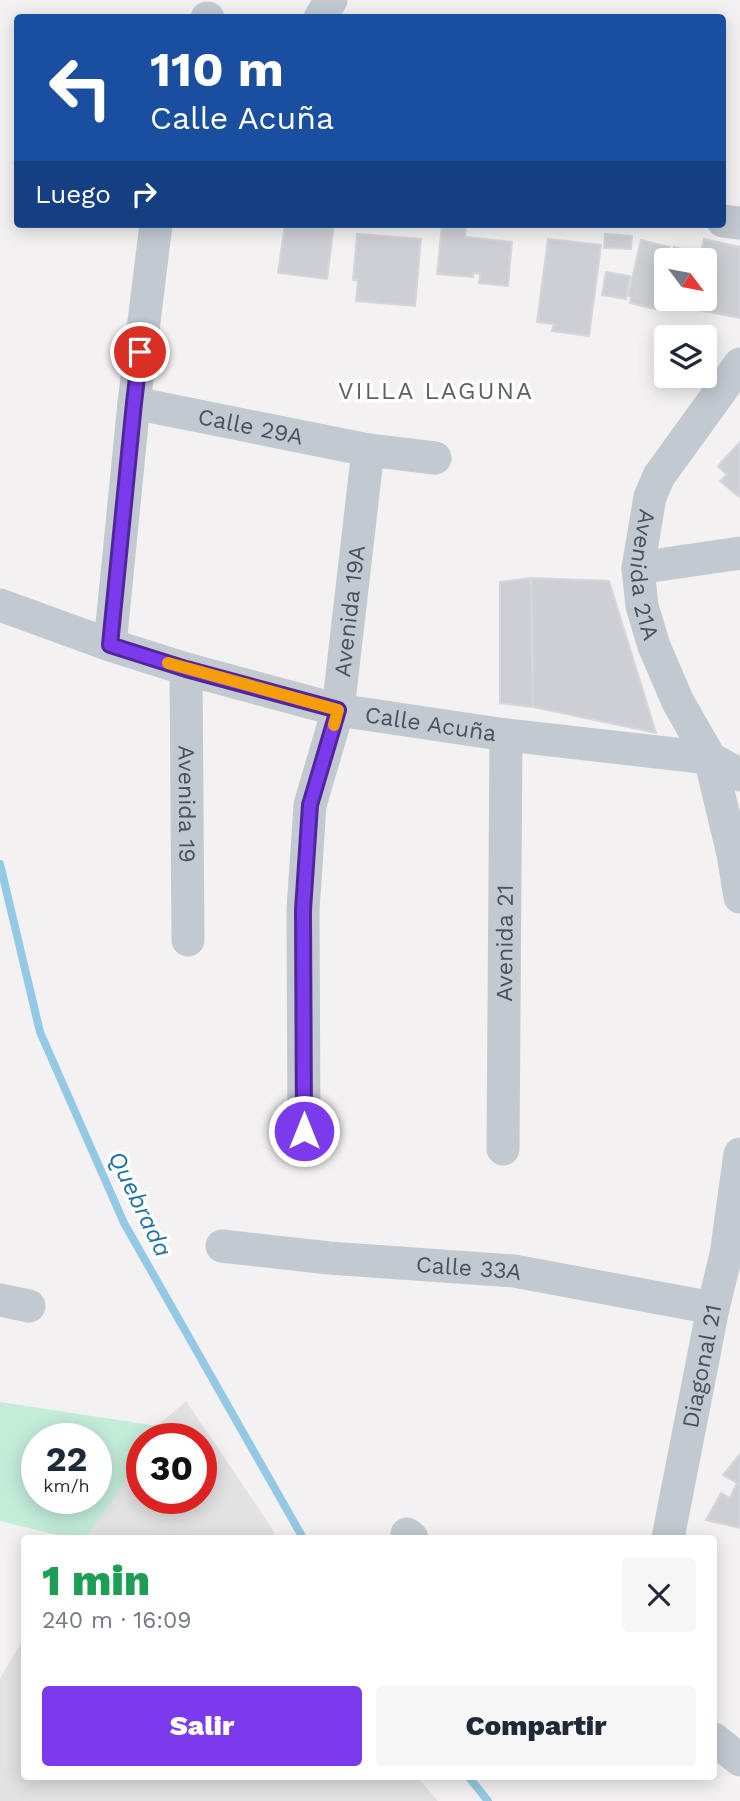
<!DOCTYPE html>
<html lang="es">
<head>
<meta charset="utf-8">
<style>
	:root { --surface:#fff; --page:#f6f6f7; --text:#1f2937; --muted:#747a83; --accent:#7c3aed }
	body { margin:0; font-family:"Work Sans",sans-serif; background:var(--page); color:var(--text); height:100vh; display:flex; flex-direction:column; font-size:26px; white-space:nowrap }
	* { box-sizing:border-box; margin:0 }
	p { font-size:23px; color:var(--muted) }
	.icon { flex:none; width:38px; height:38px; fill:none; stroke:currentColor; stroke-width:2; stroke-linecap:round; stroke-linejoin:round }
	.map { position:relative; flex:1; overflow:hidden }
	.drawer { position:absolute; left:21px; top:1535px; width:696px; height:245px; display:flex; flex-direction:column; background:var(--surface); border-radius:7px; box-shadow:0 4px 18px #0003 }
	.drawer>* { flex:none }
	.banner { position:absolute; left:14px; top:14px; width:712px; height:214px; border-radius:7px; box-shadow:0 4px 18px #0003; background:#1a4fa0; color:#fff; overflow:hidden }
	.needle { width:46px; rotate:122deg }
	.tools { position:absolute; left:654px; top:248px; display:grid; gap:14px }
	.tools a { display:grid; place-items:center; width:63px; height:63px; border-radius:7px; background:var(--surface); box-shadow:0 4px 18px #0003; font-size:35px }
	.speed { position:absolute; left:21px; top:1423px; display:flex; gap:14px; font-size:35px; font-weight:700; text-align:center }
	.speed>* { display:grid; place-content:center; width:91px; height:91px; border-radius:50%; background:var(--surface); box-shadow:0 4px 18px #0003; line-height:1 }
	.speed small { font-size:18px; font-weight:400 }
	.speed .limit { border:10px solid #d22; background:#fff; color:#111 }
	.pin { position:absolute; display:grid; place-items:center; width:60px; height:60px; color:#fff; margin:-30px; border:4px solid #fff; border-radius:50%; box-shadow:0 2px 7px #0007 }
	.me { position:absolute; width:77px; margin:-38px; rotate:0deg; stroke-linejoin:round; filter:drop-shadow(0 0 5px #0008) }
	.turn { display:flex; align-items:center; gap:24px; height:147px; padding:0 21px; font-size:32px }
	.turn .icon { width:91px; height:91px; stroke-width:2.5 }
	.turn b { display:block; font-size:49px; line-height:60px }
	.then { display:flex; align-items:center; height:66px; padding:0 21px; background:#0003; gap:14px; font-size:26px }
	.round { display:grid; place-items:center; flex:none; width:74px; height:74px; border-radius:7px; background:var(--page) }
	.headline { display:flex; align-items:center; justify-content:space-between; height:119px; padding:0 21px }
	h1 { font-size:42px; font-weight:800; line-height:52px; color:#1e9e55 }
	.action { display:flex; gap:14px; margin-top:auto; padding:14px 21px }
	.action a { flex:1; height:80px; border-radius:7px; background:var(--accent); color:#fff; font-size:28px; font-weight:800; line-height:80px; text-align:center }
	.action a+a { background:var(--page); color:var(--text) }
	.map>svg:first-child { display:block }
	.education { fill:#e3e2e2 }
	.green { fill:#c3ecd9; fill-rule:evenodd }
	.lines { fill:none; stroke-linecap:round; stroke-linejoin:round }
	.stream { stroke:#94c9e5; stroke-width:8 }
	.building { fill:#cecfd4; stroke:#d5d6db; stroke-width:2 }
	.minor { stroke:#c2c9d1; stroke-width:33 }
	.route-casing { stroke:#51269a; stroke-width:18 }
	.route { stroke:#7c3aed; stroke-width:12 }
	.slow { stroke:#f59e0b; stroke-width:12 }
	.labels { text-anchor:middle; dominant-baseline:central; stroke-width:7; stroke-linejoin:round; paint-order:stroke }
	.street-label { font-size:23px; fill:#4a515c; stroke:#fff }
	.neighbourhood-label { font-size:24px; letter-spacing:2px; fill:#5d6065; stroke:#fff }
	.water-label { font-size:24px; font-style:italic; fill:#1971a0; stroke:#fff }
</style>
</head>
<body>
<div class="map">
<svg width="740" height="1801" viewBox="0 0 740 1801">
	<rect width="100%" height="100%" fill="#f3f1f1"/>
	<g class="education">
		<polygon points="186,1401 271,1527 277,1538 87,1538 142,1450 142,1498 201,1498 201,1438 149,1438 157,1426"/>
		<polygon points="24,1638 24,1776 416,1776 438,1801 0,1801 0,1678"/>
	</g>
	<path class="green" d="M 0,1402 L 157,1426 L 149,1438 L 142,1438 L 142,1451 L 120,1489 L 86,1538 L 70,1538 L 0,1521 ZM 37,1438 L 96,1438 L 96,1498 L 37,1498 Z"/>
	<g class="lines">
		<g class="stream">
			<polyline points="0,864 40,1032 124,1223 303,1538"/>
			<polyline points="468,1776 488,1801"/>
		</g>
	</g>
	<g class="building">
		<polygon points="285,224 334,224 327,279 278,273"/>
		<polygon points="442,224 466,224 465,237 512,242 508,286 479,283 480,274 473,273 473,277 437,274"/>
		<polygon points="357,234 421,239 415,306 356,301 358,280 353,280"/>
		<polygon points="605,234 632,236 631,249 604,248"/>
		<polygon points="548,239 601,245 589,336 552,331 554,324 537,322"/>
		<polygon points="704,239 740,247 740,318 689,308 691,299 705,299 705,261 699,261"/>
		<polygon points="641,240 669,247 655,309 630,303 631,297 628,296"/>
		<polygon points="674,247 696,253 694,261 670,261"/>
		<polygon points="606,272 630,276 626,299 602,295"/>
		<polygon points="667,273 667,299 683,299 680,310 658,304"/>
		<polygon points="740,442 740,496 739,497 720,481 727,475 718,466"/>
		<polygon points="531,578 609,581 656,733 533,707"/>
		<polygon points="531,578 533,707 500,703 500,582"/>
		<polygon points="740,1454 740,1528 706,1520 721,1493 730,1498 737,1483 723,1475"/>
	</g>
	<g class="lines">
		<g class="minor">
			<polyline points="207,18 208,18"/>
			<polyline points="320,18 331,0"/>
			<polyline points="723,221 740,223"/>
			<path id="s1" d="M 740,364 L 659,476 L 650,497 L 638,568 L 642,606 L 654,646 L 678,702 L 710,758 L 733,854 L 740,897"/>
			<path id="s2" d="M 134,403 L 368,450"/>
			<polyline points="638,568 740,553"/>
			<path id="s3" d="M 0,605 L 110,645 L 186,669 L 338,710 L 506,735 L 710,758 L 740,775"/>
			<polyline points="110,645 134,403 156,224"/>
			<path id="s4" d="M 186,669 L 188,940"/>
			<path id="s5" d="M 304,1131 L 303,910 L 310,805 L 338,710 L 368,450 L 435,458"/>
			<path id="s6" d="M 503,1149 L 506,735"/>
			<path id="s7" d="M 222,1246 L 329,1258 L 514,1271 L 713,1308"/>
			<polyline points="0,1300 29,1306"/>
			<polyline points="407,1534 412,1538"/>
			<path id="s8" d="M 668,1538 L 713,1308 L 726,1255 L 740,1154"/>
			<polyline points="714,1739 740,1760"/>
		</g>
	</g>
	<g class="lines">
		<g class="route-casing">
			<polyline id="route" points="140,352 134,403 110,645 186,669 338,710 310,805 303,910 304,1131"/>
		</g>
		<use href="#route" class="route"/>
		<polyline class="slow" points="168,663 338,710 334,725"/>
	</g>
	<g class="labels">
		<g class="street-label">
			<text stroke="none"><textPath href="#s2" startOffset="119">Calle 29A</textPath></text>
			<text stroke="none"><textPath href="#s1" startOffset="240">Avenida 21A</textPath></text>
			<text stroke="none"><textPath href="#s5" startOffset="525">Avenida 19A</textPath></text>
			<text stroke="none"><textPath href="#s3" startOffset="448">Calle Acuña</textPath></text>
			<text stroke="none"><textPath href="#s4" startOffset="135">Avenida 19</textPath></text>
			<text stroke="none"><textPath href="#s6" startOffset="206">Avenida 21</textPath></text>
			<text stroke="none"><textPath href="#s7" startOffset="248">Calle 33A</textPath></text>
			<text stroke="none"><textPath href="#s8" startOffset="175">Diagonal 21</textPath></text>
		</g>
		<g class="neighbourhood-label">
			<text x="436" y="391">VILLA LAGUNA</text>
		</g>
		<g class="water-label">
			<text transform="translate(140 1204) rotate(64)">Quebrada</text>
		</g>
	</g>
</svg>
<div class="tools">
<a><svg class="needle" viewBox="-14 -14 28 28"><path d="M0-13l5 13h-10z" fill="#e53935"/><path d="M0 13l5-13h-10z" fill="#747a83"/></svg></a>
<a><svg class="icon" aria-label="layers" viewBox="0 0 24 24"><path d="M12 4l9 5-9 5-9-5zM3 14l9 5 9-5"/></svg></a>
</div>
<div class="speed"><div>22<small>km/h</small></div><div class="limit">30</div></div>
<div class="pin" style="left:140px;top:352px;background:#d93025"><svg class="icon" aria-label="arrive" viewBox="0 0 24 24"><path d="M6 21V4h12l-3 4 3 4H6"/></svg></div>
<svg class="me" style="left:304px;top:1131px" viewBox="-20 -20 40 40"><circle r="17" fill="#7c3aed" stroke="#fff" stroke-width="3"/><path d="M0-11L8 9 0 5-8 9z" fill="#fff"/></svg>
<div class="banner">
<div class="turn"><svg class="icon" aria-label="left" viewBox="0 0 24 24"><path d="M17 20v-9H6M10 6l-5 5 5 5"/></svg><div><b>110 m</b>Calle Acuña</div></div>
<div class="then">Luego<svg class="icon" aria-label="right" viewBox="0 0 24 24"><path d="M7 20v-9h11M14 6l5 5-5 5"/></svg></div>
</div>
<section class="drawer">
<div class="headline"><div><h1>1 min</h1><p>240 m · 16:09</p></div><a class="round"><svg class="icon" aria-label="close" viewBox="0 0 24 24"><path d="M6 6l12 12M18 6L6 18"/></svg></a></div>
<div class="action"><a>Salir</a><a>Compartir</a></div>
</section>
</div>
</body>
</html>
